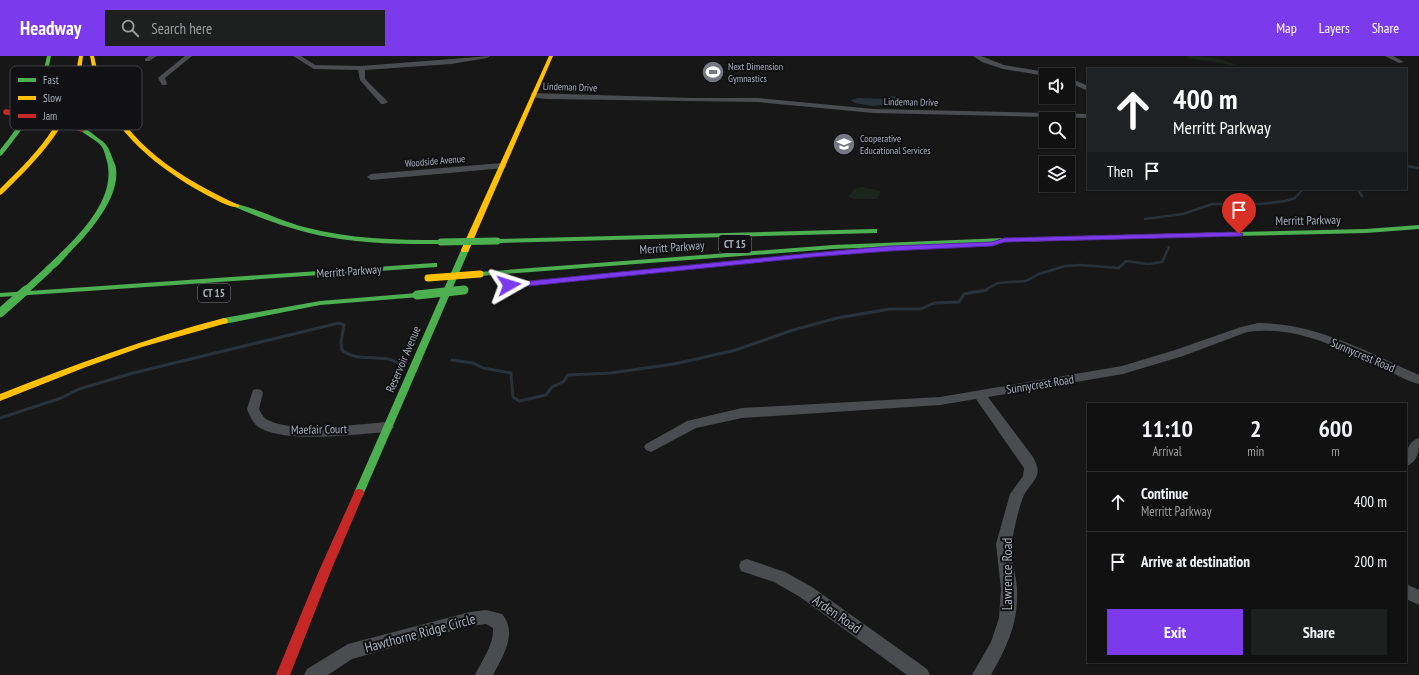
<!DOCTYPE html>
<html lang="en">
<head>
<meta charset="utf-8">
<style>
	:root { --surface:#111; --page:#1e1f1f; --text:#f1f3f6; --muted:#9c9d9f; --line:#303131; --accent:#7c3aed }
	body { margin:0; font-family:"PT Sans Narrow",sans-serif; background:var(--page); color:var(--text); height:100vh; display:flex; flex-direction:column; font-size:15px; white-space:nowrap }
	* { box-sizing:border-box; margin:0 }
	p { font-size:13px; color:var(--muted) }
	.icon { flex:none; width:22px; height:22px; fill:none; stroke:currentColor; stroke-width:2; stroke-linecap:round; stroke-linejoin:round }
	.map { position:relative; flex:1; overflow:hidden }
	.panel { position:absolute; left:1087px; top:347px; width:320px; height:260px; display:flex; flex-direction:column; background:var(--surface); border-radius:0px; box-shadow:0 1px 3px #0004,0 0 0 1px var(--line) }
	.panel>* { flex:none }
	.banner { position:absolute; left:1087px; top:12px; width:320px; height:122px; border-radius:0px; box-shadow:0 1px 3px #0004,0 0 0 1px var(--line); background:#202124; color:#fff; overflow:hidden }
	.tools { position:absolute; left:1039px; top:12px; display:grid; gap:8px }
	.tools a { display:grid; place-items:center; width:36px; height:36px; border-radius:0px; background:var(--surface); box-shadow:0 1px 3px #0004,0 0 0 1px var(--line); font-size:20px }
	.pin { position:absolute; display:grid; place-items:center; width:34px; height:34px; color:#fff; margin:-41px -17px; border-radius:50% 50% 50% 0; rotate:-45deg; box-shadow:0 0 4px #0007 }
	.pin .icon { rotate:45deg }
	.me { position:absolute; width:44px; margin:-22px; rotate:84deg; stroke-linejoin:round; filter:drop-shadow(0 0 3px #0008) }
	.turn { display:flex; align-items:center; gap:14px; height:84px; padding:0 20px; font-size:18px }
	.turn .icon { width:52px; height:52px; stroke-width:2.5 }
	.turn b { display:block; font-size:28px; line-height:34px }
	.then { display:flex; align-items:center; height:38px; padding:0 20px; background:#0003; gap:8px; font-size:15px }
	.eta { display:flex; justify-content:space-evenly; align-items:center; height:68px; text-align:center }
	.eta b { font-size:24px; font-weight:800; line-height:28px }
	.primary-button { display:flex; gap:8px; margin-top:auto; padding:8px 20px }
	.primary-button a { flex:1; height:46px; border-radius:0px; background:var(--accent); color:#fff; font-size:16px; font-weight:800; line-height:46px; text-align:center }
	.primary-button a+a { background:var(--page); color:var(--text) }
	ul { padding:0; list-style:none }
	li { display:flex; align-items:center; gap:12px; height:60px; padding:0 20px; border-top:1px solid var(--line) }
	li div { flex:1 }
	li b { display:block; font-size:15px }
	li em { font-style:normal }
	header { display:flex; align-items:center; gap:24px; box-sizing:border-box; height:56px; padding:0 20px; background:var(--accent); color:#fff }
	header strong { font-size:19px }
	nav { display:flex; gap:22px; margin-inline-start:auto; font-size:14px }
	.search { width:280px; height:36px; background:var(--page); display:flex; align-items:center; gap:10px; box-sizing:border-box; padding:0 14px; border-radius:0px; color:var(--muted); font-size:15px }
	.map>svg:first-child { display:block }
	.green { fill:#1d241e }
	.water { fill:#2a3239 }
	.lines { fill:none; stroke-linecap:round; stroke-linejoin:round }
	.stream-far1 { stroke:#2a3239; stroke-width:2.5 }
	.stream { stroke:#2a3239; stroke-width:3 }
	.street { fill:#4b4c50; fill-rule:evenodd }
	.fast { fill:#4caf50; fill-rule:evenodd }
	.slow { fill:#ffc107; fill-rule:evenodd }
	.jam { fill:#c62828; fill-rule:evenodd }
	.fast-bridge-far1 { stroke:#4caf50; stroke-width:7 }
	.fast-bridge { stroke:#4caf50; stroke-width:9 }
	.slow-bridge { stroke:#ffc107; stroke-width:7 }
	.jam-bridge { stroke:#c62828; stroke-width:5.5 }
	.route { fill:#7c3aed; stroke:#51269a }
	.labels { text-anchor:middle; dominant-baseline:central; stroke-width:4; stroke-linejoin:round; paint-order:stroke }
	.far-poi-label { font-size:10px; fill:#a8adb8; stroke:#111113; text-anchor:start }
	.far-street-label { font-size:10px; fill:#a8adb8; stroke:#111113 }
	.shield { fill:#111113; stroke:#7b7e86; stroke-width:1 }
	.shield-label { font-size:11px; font-weight:bold; fill:#a8adb8 }
	.street-label { font-size:12px; fill:#a8adb8; stroke:#111113 }
	.near-street-label { font-size:14px; fill:#a8adb8; stroke:#111113 }
	.key { fill:#111113; stroke:#3e4045; stroke-width:1 }
	.key-label { font-size:11px; fill:#a8adb8 }
</style>
</head>
<body>
<header>
<strong>Headway</strong>
<div class="search"><svg class="icon" aria-label="search" viewBox="0 0 24 24"><circle cx="10" cy="10" r="6"/><path d="M15 15l6 6"/></svg>Search here</div>
<nav><a>Map</a><a>Layers</a><a>Share</a></nav>
</header>
<div class="map">
<svg width="1419" height="619" viewBox="0 0 1419 619">
	<rect width="100%" height="100%" fill="#171717"/>
	<g class="green">
		<path d="M 1188,0 C 1206,0 1221,1 1237,10 L 1187,2 Z"/>
		<polygon points="862,131 881,135 877,143 855,143 848,141 854,133"/>
	</g>
	<polygon class="water" points="893,40 907,47 872,50 855,47 851,44 858,42 890,43 889,41"/>
	<g class="lines">
		<g class="stream-far1">
			<polyline points="1406,110 1419,112"/>
			<polyline points="1361,133 1358,134 1362,140"/>
			<polyline points="1145,163 1183,158 1212,148 1261,148 1285,145 1295,142 1303,133"/>
			<polyline points="983,235 998,227 1026,225 1039,218 1065,210 1080,209 1119,212 1126,205 1148,208 1162,206 1169,191"/>
		</g>
		<g class="stream">
			<polyline points="452,304 473,307 483,312 511,317 513,341 519,345 546,339 552,331 563,326 568,319 611,317 674,308 736,294 790,275 837,262 890,253 921,253 934,247 959,246 964,238 987,234"/>
			<path d="M 0,362 L 61,342 L 79,333 L 133,317 L 339,267 L 344,269 L 341,286 L 342,294 C 356,305 371,300 388,303 C 393,304 398,307 403,309"/>
		</g>
		<g class="street">
			<polygon points="149,0 157,0 149,5 145,5 145,3"/>
			<polygon points="185,0 192,0 165,22 167,28 166,29 162,29 158,22 159,21"/>
			<polygon points="293,0 301,0 315,9 361,10 490,0 487,2 451,8 365,14 365,23 388,46 384,48 381,48 360,24 358,14 314,13"/>
			<polygon points="973,0 981,0 1004,9 1051,17 1054,19 1046,20 1003,13 982,6"/>
			<polygon points="1385,0 1393,0 1404,6 1399,7"/>
			<polygon points="1068,21 1088,30 1088,35 1068,26"/>
			<polygon points="531,37 692,42 758,42 874,53 1088,58 1088,62 874,57 758,46 546,43 531,41"/>
			<polygon points="502,107 505,108 506,110 505,112 371,124 367,121 371,118"/>
			<path d="M 1258,267 C 1316,267 1368,296 1419,319 L 1419,328 C 1406,325 1394,317 1382,312 C 1340,292 1295,269 1247,276 L 1183,300 L 1123,318 L 988,341 L 1033,401 C 1044,421 1033,423 1024,439 C 1020,447 1013,476 1012,487 C 1010,501 1016,518 1017,532 C 1019,566 1007,591 991,619 L 972,619 L 991,586 L 999,562 L 1001,533 L 996,488 L 1010,438 L 1023,420 L 1024,412 L 976,343 L 940,349 L 742,362 L 696,372 L 651,396 L 646,394 L 644,391 L 646,388 L 687,365 L 742,352 L 940,341 L 1122,310 L 1175,294 L 1241,271 Z"/>
			<path d="M 257,333 L 261,334 L 263,337 L 259,353 C 261,357 263,361 266,363 C 289,378 359,368 387,366 L 392,368 L 394,371 L 392,374 L 387,376 C 357,378 279,389 256,369 C 252,365 249,358 247,353 L 253,334 Z"/>
			<path d="M 1419,382 C 1419,393 1419,406 1406,410 C 1406,399 1406,386 1419,382 Z"/>
			<polygon points="747,503 785,516 812,531 927,613 930,619 907,619 800,541 774,526 741,515 739,510 741,505"/>
			<polygon points="1406,528 1419,534 1419,549 1406,543"/>
			<path d="M 486,554 L 502,558 C 518,577 503,600 493,619 L 475,619 C 482,604 494,589 493,572 L 486,568 L 470,570 L 352,603 L 328,619 L 304,619 L 307,613 L 348,588 L 470,556 Z"/>
		</g>
		<g class="fast">
			<path d="M 47,0 L 51,0 C 43,43 29,66 2,99 L 0,100 L 0,94 C 26,62 38,40 47,0 Z"/>
			<path d="M 80,72 C 86,71 93,78 98,82 C 106,87 109,92 112,101 C 113,105 116,109 116,113 C 120,141 90,176 71,195 C 65,201 57,213 49,215 L 45,213 L 46,211 C 73,185 120,144 106,102 C 105,98 104,94 102,91 C 97,84 87,80 80,74 Z"/>
			<path d="M 237,148 C 260,154 281,165 304,171 C 349,183 395,184 441,184 L 445,186 L 441,188 C 403,188 365,188 328,181 C 296,175 265,164 235,151 L 235,149 Z"/>
			<polygon points="1419,169 1419,173 1366,177 1235,180 1231,178 1235,176 1366,173"/>
			<polygon points="874,173 877,173 877,177 497,187 493,185 497,183"/>
			<polygon points="1004,182 1007,182 1007,186 833,193 480,220 476,218 480,216 833,189"/>
			<polygon points="462,192 468,192 469,194 364,437 363,440 359,441 355,440 354,437"/>
			<polygon points="434,207 437,207 437,211 0,241 0,237"/>
			<polygon points="417,237 420,237 421,239 420,241 320,249 224,268 220,265 224,262 320,245"/>
		</g>
		<g class="slow">
			<path d="M 79,0 L 83,0 C 81,14 80,29 75,42 C 60,81 31,110 2,138 L 0,139 L 0,133 C 44,90 69,63 79,0 Z"/>
			<path d="M 90,0 L 94,0 C 96,9 98,18 101,27 C 124,87 183,124 239,149 L 239,151 C 231,153 211,141 203,137 C 158,112 114,77 96,27 C 93,19 92,9 90,0 Z"/>
			<polygon points="549,0 553,0 469,194 468,196 462,196 461,194"/>
			<polygon points="1235,176 1239,178 1238,180 1004,186 1000,184 1004,182"/>
			<path d="M 224,262 L 227,263 L 228,265 L 227,267 L 142,291 L 86,311 L 0,345 L 0,338 C 73,309 147,282 224,262 Z"/>
		</g>
		<polygon class="jam" points="359,433 363,434 364,437 330,517 290,619 276,619 318,517 354,437 355,434"/>
		<g class="fast-bridge-far1">
			<polyline points="441,186 497,185"/>
			<polyline points="25,235 49,213"/>
			<polyline points="456,235 464,234"/>
		</g>
		<g class="fast-bridge">
			<polyline points="417,239 464,234"/>
			<polyline points="0,257 26,234"/>
		</g>
		<polyline class="slow-bridge" points="428,222 480,218"/>
		<polyline class="jam-bridge" points="6,56 49,62 82,73"/>
	</g>
	<polygon class="route" points="1239,176 1243,178 1242,180 1005,186 992,190 890,195 812,201 509,232 505,229 509,227 812,197 890,190 992,186 1004,182"/>
	<defs>
		<g id="stadium-disc" transform="scale(1.15)"><circle r="9.5" fill="#757880" stroke="#111113"/><path d="M0-5a6.5 5 0 1 0 0 10a6.5 5 0 1 0 0-10ZM-3.5-1.8h7v3.6h-7Z" fill="#fff"/></g>
		<g id="school-disc" transform="scale(1.15)"><circle r="9.5" fill="#757880" stroke="#111113"/><path d="M0-5L7-2L0 1L-7-2ZM-4 1L0 2.5L4 1V4Q0 6-4 4Z" fill="#fff"/></g>
	</defs>
	<g fill-rule="evenodd">
		<use href="#stadium-disc" x="713" y="16"/>
		<use href="#school-disc" x="844" y="88"/>
	</g>
	<g class="labels">
		<g class="far-poi-label">
			<text x="728" y="10">Next Dimension<tspan x="728" dy="12">Gymnastics</tspan></text>
			<text x="860" y="82">Cooperative<tspan x="860" dy="12">Educational Services</tspan></text>
		</g>
		<g class="far-street-label">
			<text transform="translate(570 31) rotate(2)">Lindeman Drive</text>
			<text transform="translate(911 46) rotate(1)">Lindeman Drive</text>
			<text transform="translate(435 105) rotate(-5)">Woodside Avenue</text>
		</g>
		<g class="shield">
			<rect x="719" y="179" width="32" height="18" rx="3"/>
			<rect x="198" y="228" width="32" height="18" rx="3"/>
		</g>
		<g class="shield-label">
			<text x="735" y="188">CT 15</text>
			<text x="214" y="237">CT 15</text>
		</g>
		<g class="street-label">
			<text transform="translate(1308 164) rotate(-1)">Merritt Parkway</text>
			<text transform="translate(672 191) rotate(-4)">Merritt Parkway</text>
			<text transform="translate(349 215) rotate(-4)">Merritt Parkway</text>
			<text transform="translate(1363 299) rotate(23)">Sunnycrest Road</text>
			<text transform="translate(403 303) rotate(-67)">Reservoir Avenue</text>
			<text transform="translate(1040 328) rotate(-9)">Sunnycrest Road</text>
			<text transform="translate(319 373) rotate(-1)">Maefair Court</text>
		</g>
		<g class="near-street-label">
			<text transform="translate(1007 518) rotate(-90)">Lawrence Road</text>
			<text transform="translate(837 558) rotate(35)">Arden Road</text>
			<text transform="translate(420 577) rotate(-15)">Hawthorne Ridge Circle</text>
		</g>
	</g>
	<rect x="10" y="10" width="132" height="64" rx="6" class="key"/>
	<rect x="18" y="22" width="18" height="4" fill="#4caf50"/>
	<rect x="18" y="40" width="18" height="4" fill="#ffc107"/>
	<rect x="18" y="58" width="18" height="4" fill="#c62828"/>
	<g class="key-label">
		<text x="43" y="28">Fast</text>
		<text x="43" y="46">Slow</text>
		<text x="43" y="64">Jam</text>
	</g>
</svg>
<div class="tools">
<a><svg class="icon" aria-label="sound" viewBox="0 0 24 24"><path d="M4 9h4l5-4v14l-5-4H4zM17 9q2 3 0 6"/></svg></a>
<a><svg class="icon" aria-label="search" viewBox="0 0 24 24"><circle cx="10" cy="10" r="6"/><path d="M15 15l6 6"/></svg></a>
<a><svg class="icon" aria-label="layers" viewBox="0 0 24 24"><path d="M12 4l9 5-9 5-9-5zM3 14l9 5 9-5"/></svg></a>
</div>
<div class="pin" style="left:1239px;top:178px;background:#d93025"><svg class="icon" aria-label="arrive" viewBox="0 0 24 24"><path d="M6 21V4h12l-3 4 3 4H6"/></svg></div>
<svg class="me" style="left:509px;top:229px" viewBox="-20 -20 40 40"><path d="M0-17L14 15 0 8-14 15z" fill="#7c3aed" stroke="#fff" stroke-width="4"/></svg>
<div class="banner">
<div class="turn"><svg class="icon" aria-label="ahead" viewBox="0 0 24 24"><path d="M12 20V5M6 11l6-6 6 6"/></svg><div><b>400 m</b>Merritt Parkway</div></div>
<div class="then">Then<svg class="icon" aria-label="arrive" viewBox="0 0 24 24"><path d="M6 21V4h12l-3 4 3 4H6"/></svg></div>
</div>
<section class="panel">
<div class="eta">
<div><b>11:10</b><p>Arrival</p></div>
<div><b>2</b><p>min</p></div>
<div><b>600</b><p>m</p></div>
</div>
<ul>
<li><svg class="icon" aria-label="ahead" viewBox="0 0 24 24"><path d="M12 20V5M6 11l6-6 6 6"/></svg><div><b>Continue</b><p>Merritt Parkway</p></div><em>400 m</em></li>
<li><svg class="icon" aria-label="arrive" viewBox="0 0 24 24"><path d="M6 21V4h12l-3 4 3 4H6"/></svg><div><b>Arrive at destination</b></div><em>200 m</em></li>
</ul>
<div class="primary-button"><a>Exit</a><a>Share</a></div>
</section>
</div>
</body>
</html>
